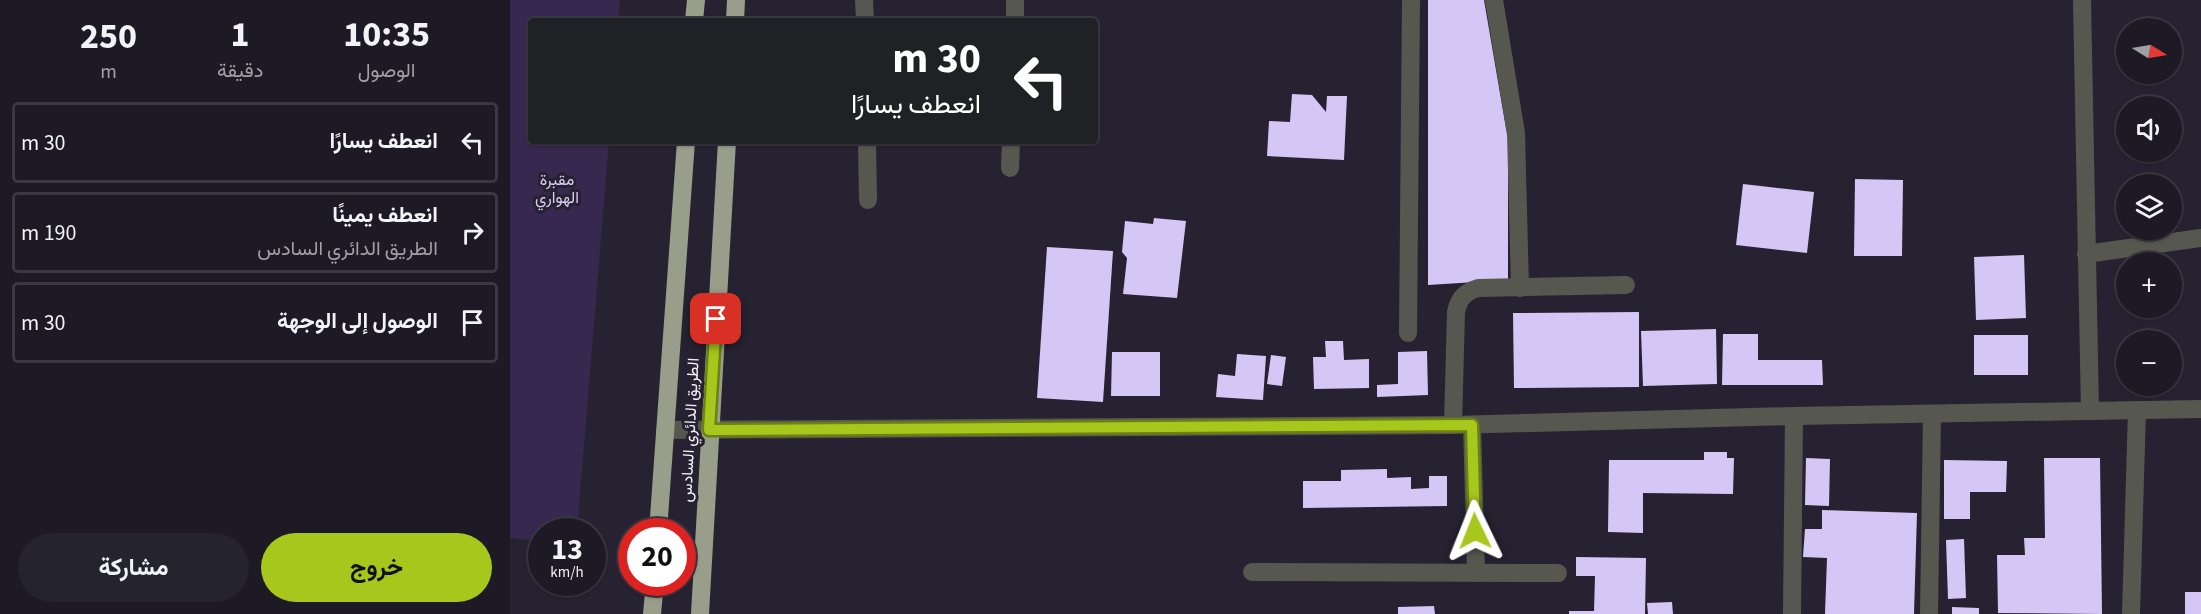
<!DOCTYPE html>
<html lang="ar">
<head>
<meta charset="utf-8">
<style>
	:root { --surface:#1d1a25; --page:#25232d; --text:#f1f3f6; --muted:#a0a1a7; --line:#3b3842; --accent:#a8c71d }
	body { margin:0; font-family:"Source Sans 3",Vazirmatn,sans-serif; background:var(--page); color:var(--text); direction:rtl; height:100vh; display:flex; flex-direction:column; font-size:22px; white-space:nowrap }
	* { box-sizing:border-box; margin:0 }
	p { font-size:20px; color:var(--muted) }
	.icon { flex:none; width:33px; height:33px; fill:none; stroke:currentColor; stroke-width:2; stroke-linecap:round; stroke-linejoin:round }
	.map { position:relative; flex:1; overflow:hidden; direction:ltr }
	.sheet { display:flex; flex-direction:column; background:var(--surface); width:510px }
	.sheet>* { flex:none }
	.guide { position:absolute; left:18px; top:18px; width:570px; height:126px; border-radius:6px; box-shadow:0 2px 4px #0004,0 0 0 2px var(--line); direction:rtl; background:#202124; color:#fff; overflow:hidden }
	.needle { width:39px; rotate:101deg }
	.fabs { position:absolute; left:1606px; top:18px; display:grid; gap:12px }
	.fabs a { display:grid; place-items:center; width:66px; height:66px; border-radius:50%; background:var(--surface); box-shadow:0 2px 4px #0004,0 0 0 2px var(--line); font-size:30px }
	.speed { position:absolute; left:18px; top:518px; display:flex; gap:12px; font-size:30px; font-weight:700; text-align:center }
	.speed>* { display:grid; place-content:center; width:78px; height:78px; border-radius:50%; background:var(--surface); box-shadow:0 2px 4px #0004,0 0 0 2px var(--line); line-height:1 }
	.speed small { font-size:15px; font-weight:400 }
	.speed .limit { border:9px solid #d22; background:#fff; color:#111 }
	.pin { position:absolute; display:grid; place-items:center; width:51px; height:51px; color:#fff; margin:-26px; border-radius:12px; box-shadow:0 3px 9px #0006 }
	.me { position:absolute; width:66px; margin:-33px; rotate:358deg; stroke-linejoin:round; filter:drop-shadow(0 0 4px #0008) }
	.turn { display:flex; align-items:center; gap:21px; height:126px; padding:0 18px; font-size:27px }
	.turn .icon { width:78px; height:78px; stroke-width:2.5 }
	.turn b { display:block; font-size:42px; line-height:51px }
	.eta { display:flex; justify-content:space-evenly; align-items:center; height:102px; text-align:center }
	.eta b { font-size:36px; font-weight:700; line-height:42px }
	.button { display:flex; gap:12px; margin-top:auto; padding:12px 18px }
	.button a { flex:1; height:69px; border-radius:36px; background:var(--accent); color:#111; font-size:24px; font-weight:700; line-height:69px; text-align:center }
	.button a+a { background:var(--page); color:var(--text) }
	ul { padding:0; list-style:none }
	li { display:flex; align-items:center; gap:18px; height:81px; margin:0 12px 9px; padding:0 6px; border:3px solid var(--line); border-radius:6px }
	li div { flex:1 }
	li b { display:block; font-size:22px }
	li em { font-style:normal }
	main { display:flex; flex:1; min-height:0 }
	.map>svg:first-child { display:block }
	.green { fill:#36284f }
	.building { fill:#d5c7f5 }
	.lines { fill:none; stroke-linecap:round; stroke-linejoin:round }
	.minor { stroke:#565850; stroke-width:18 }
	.highway { stroke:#989e8a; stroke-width:18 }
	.route-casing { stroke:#6d8113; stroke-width:15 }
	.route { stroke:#a8c71d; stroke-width:10 }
	.labels { text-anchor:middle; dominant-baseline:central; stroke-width:6; stroke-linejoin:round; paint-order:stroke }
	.park-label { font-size:16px; fill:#dacef6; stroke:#272231 }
	.street-label { font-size:16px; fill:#f3f0fb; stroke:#272231 }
</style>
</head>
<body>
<main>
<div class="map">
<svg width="1691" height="614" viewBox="0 0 1691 614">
	<rect width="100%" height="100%" fill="#272231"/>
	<polygon class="green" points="0,0 110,0 108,21 21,21 21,141 99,141 67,531 32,531 31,541 0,538"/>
	<g class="building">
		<polygon points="918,0 974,0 998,140 998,280 918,285"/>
		<polygon points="782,94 802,95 816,112 817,96 837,96 834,160 757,156 759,121 780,122"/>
		<polygon points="1345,179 1393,180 1392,256 1344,256"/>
		<polygon points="1233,184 1304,192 1297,253 1226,245"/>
		<polygon points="644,218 676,221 667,298 613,294 617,258 612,252 615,221 643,224"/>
		<polygon points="537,247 603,251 593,402 527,398"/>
		<polygon points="1514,255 1516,318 1466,320 1464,257"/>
		<polygon points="1129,312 1129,387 1004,388 1003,313"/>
		<polygon points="1206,329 1207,384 1133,386 1131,331"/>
		<polygon points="1213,334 1248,334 1248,360 1312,360 1313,385 1212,385"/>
		<rect x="1464" y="335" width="54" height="40"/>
		<polygon points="815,341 833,341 834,360 859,359 859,388 804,389 803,357 816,357"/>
		<polygon points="917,351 918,395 867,397 867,385 888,384 888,352"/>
		<polygon points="602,352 650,352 650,396 601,396"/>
		<polygon points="727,354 756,356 753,400 706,397 708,374 725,376"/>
		<polygon points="761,355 776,357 772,386 757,384"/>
		<polygon points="1194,452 1217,452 1217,458 1224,458 1223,494 1133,493 1133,533 1098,532 1099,460 1194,460"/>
		<polygon points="1296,458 1320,459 1319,506 1295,505"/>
		<polygon points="1534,458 1590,458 1592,614 1488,613 1487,555 1515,555 1514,538 1535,538"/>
		<polygon points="1434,460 1497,461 1496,492 1460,492 1460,519 1434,519"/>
		<polygon points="877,469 877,478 901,477 901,489 919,488 919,476 937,476 937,506 793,508 793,481 831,481 831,470"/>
		<polygon points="1312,510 1407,513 1404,614 1315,614 1317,558 1293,557 1295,529 1312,529"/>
		<polygon points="1454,539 1456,598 1438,599 1436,540"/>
		<polygon points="1066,557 1136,558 1135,614 1059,614 1059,611 1084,611 1085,576 1066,576"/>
		<rect x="1675" y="592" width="16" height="22"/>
		<polygon points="1162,602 1163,614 1138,614 1137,603"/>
		<polygon points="924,606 925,614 888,614 888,607"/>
		<polygon points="1442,607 1469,608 1469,614 1442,614"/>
	</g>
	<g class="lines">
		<g class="minor">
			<polyline points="354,0 355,21"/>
			<polyline points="984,0 1006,133 1010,288"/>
			<polyline points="1572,0 1580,411"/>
			<polyline points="505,21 505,0"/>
			<polyline points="357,141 358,200"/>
			<polyline points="500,168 501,141"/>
			<polyline points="1576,254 1691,238"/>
			<polyline points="898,333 901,0"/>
			<path d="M 943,425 L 946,312 C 949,298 955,292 968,288 L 1116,285"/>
			<polyline points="962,425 966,573"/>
			<polyline points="155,430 943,425 1284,416 1691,409"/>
			<polyline points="742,572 1048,573"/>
			<polyline points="1282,614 1284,416"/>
			<polyline points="1419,614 1422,414"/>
			<polyline points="1621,614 1627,410"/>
		</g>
		<g class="highway">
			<polyline points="184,21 186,0"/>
			<polyline points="225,21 226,0"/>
			<polyline points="148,531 176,141"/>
			<polyline points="142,614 145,582"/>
			<polyline points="190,614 217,141"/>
		</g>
	</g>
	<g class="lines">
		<g class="route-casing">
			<polyline id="route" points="206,319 199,430 962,425 965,531"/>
		</g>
		<use href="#route" class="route"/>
	</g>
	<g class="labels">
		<g class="park-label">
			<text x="47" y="180">مقبرة<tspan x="47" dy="18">الهواري</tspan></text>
		</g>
		<g class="street-label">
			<text transform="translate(180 430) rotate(-87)">الطريق الدائري السادس</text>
		</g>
	</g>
</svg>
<div class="fabs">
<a><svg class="needle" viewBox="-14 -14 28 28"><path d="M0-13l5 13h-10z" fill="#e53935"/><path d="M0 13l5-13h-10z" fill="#a0a1a7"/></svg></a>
<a><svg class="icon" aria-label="sound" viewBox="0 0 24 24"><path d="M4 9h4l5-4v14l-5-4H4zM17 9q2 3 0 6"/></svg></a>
<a><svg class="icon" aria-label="layers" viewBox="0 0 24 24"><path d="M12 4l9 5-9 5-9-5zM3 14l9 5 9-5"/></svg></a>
<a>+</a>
<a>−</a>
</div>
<div class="speed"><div>13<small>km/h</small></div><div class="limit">20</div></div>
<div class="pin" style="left:206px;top:319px;background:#d93025"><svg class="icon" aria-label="arrive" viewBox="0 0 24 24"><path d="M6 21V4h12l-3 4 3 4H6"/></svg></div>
<svg class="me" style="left:965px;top:531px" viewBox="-20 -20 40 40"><path d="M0-17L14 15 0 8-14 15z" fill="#a8c71d" stroke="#fff" stroke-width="4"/></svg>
<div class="guide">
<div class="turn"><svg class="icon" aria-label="left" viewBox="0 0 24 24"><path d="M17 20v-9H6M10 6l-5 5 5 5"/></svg><div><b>30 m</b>انعطف يسارًا</div></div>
</div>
</div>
<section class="sheet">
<div class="eta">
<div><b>10:35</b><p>الوصول</p></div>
<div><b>1</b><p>دقيقة</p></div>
<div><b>250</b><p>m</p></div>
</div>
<ul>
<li><svg class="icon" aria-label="left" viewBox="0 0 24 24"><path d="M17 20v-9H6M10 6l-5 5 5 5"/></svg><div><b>انعطف يسارًا</b></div><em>30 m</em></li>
<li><svg class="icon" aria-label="right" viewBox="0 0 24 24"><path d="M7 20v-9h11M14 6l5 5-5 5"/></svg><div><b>انعطف يمينًا</b><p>الطريق الدائري السادس</p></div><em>190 m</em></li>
<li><svg class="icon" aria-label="arrive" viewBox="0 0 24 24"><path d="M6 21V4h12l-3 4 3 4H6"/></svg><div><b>الوصول إلى الوجهة</b></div><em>30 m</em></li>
</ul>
<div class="button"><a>خروج</a><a>مشاركة</a></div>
</section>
</main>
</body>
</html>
